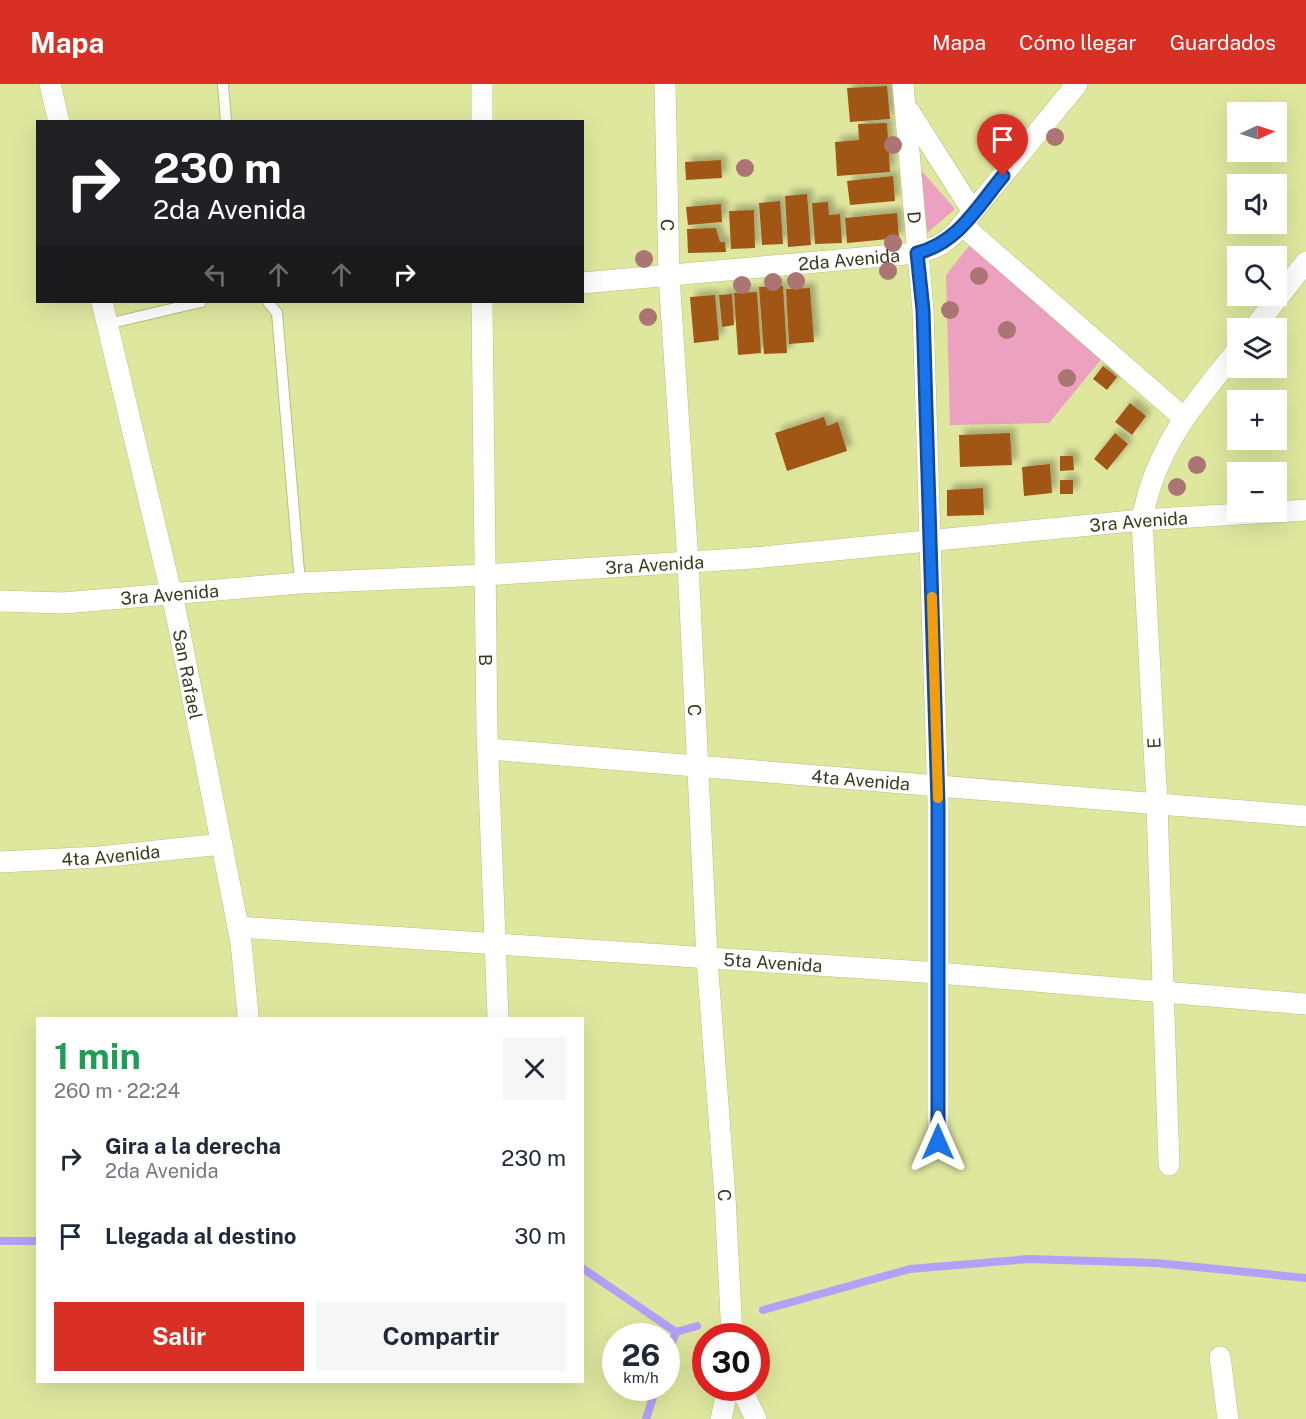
<!DOCTYPE html>
<html lang="es">
<head>
<meta charset="utf-8">
<style>
	:root { --surface:#fff; --page:#f6f6f7; --text:#1f2937; --muted:#747a83; --accent:#d93025 }
	body { margin:0; font-family:"Public Sans",sans-serif; background:var(--page); color:var(--text); height:100vh; display:flex; flex-direction:column; font-size:22px; white-space:nowrap }
	* { box-sizing:border-box; margin:0 }
	p { font-size:20px; color:var(--muted) }
	.icon { flex:none; width:33px; height:33px; fill:none; stroke:currentColor; stroke-width:2; stroke-linecap:round; stroke-linejoin:round }
	.map { position:relative; flex:1; overflow:hidden }
	.drawer { position:absolute; left:36px; top:933px; width:548px; height:366px; display:flex; flex-direction:column; background:var(--surface); border-radius:0px; box-shadow:0 6px 24px #0002 }
	.drawer>* { flex:none }
	.top-card { position:absolute; left:36px; top:36px; width:548px; height:183px; border-radius:0px; box-shadow:0 6px 24px #0002; background:#202124; color:#fff; overflow:hidden }
	.needle { width:39px; rotate:86deg }
	.fabs { position:absolute; left:1227px; top:18px; display:grid; gap:12px }
	.fabs a { display:grid; place-items:center; width:60px; height:60px; border-radius:0px; background:var(--surface); box-shadow:0 6px 24px #0002; font-size:30px }
	.speed { position:absolute; left:602px; top:1239px; display:flex; gap:12px; font-size:30px; font-weight:700; text-align:center }
	.speed>* { display:grid; place-content:center; width:78px; height:78px; border-radius:50%; background:var(--surface); box-shadow:0 6px 24px #0002; line-height:1 }
	.speed small { font-size:15px; font-weight:400 }
	.speed .limit { border:9px solid #d22; background:#fff; color:#111 }
	.pin { position:absolute; display:grid; place-items:center; width:51px; height:51px; color:#fff; margin:-62px -26px; border-radius:50% 50% 50% 0; rotate:-45deg; box-shadow:0 0 6px #0007 }
	.pin .icon { rotate:45deg }
	.me { position:absolute; width:66px; margin:-33px; rotate:0deg; stroke-linejoin:round; filter:drop-shadow(0 0 4px #0008) }
	.turn { display:flex; align-items:center; gap:21px; height:126px; padding:0 18px; font-size:27px }
	.turn .icon { width:78px; height:78px; stroke-width:2.5 }
	.turn b { display:block; font-size:42px; line-height:51px }
	.lanes { display:flex; align-items:center; height:57px; padding:0 18px; background:#0003; justify-content:center; gap:30px; direction:ltr }
	.lanes .off { opacity:.35 }
	.round { display:grid; place-items:center; flex:none; width:63px; height:63px; border-radius:0px; background:var(--page) }
	.overview { display:flex; align-items:center; justify-content:space-between; height:102px; padding:0 18px }
	h1 { font-size:36px; font-weight:700; line-height:45px; color:#1e9e55 }
	.button { display:flex; gap:12px; margin-top:auto; padding:12px 18px }
	.button a { flex:1; height:69px; border-radius:0px; background:var(--accent); color:#fff; font-size:24px; font-weight:700; line-height:69px; text-align:center }
	.button a+a { background:var(--page); color:var(--text) }
	ul { padding:0; list-style:none }
	li { display:flex; align-items:center; gap:18px; height:78px; padding:0 18px }
	li div { flex:1 }
	li b { display:block; font-size:22px }
	li em { font-style:normal }
	header { display:flex; align-items:center; gap:36px; box-sizing:border-box; height:84px; padding:0 30px; background:var(--accent); color:#fff }
	header strong { font-size:28px }
	nav { display:flex; gap:33px; margin-inline-start:auto; font-size:21px }
	.map>svg:first-child { display:block }
	.green { fill:#eba1bf }
	.lines { fill:none; stroke-linecap:round; stroke-linejoin:round }
	.stream { stroke:#b4a0f6; stroke-width:8 }
	.building { fill:#a25619; filter:url(#shadow) }
	.service-casing { stroke:#b8c079; stroke-width:12 }
	.minor-casing { stroke:#b8c079; stroke-width:22 }
	.service { stroke:#fff; stroke-width:10 }
	.minor { stroke:#fff; stroke-width:21 }
	.tree { fill:#aa7573 }
	.route-casing { stroke:#114b97; stroke-width:15 }
	.route { stroke:#1a73e8; stroke-width:10 }
	.slow { stroke:#f59e0b; stroke-width:10 }
	.labels { text-anchor:middle; dominant-baseline:central; stroke-width:6; stroke-linejoin:round; paint-order:stroke }
	.street-label { font-size:18px; fill:#383b1e; stroke:#fff }
</style>
</head>
<body>
<header>
<strong>Mapa</strong>
<nav><a>Mapa</a><a>Cómo llegar</a><a>Guardados</a></nav>
</header>
<div class="map">
<svg width="1306" height="1335" viewBox="0 0 1306 1335">
	<defs>
		<filter id="shadow"><feDropShadow dx="5.5" dy="-5.5" stdDeviation="3" flood-color="#0004"/></filter>
	</defs>
	<rect width="100%" height="100%" fill="#dfe79f"/>
	<g class="green">
		<polygon points="921,86 955,125 926,150"/>
		<polygon points="969,162 1104,272 1049,339 950,341 946,191"/>
	</g>
	<g class="lines">
		<g class="stream">
			<polyline points="0,1157 38,1157"/>
			<polyline points="582,1184 676,1248"/>
			<polyline points="763,1226 910,1185 1029,1175 1156,1179 1306,1194"/>
			<polyline points="666,1275 676,1248 697,1242"/>
			<polyline points="646,1335 656,1304"/>
		</g>
	</g>
	<g class="building">
		<polygon points="887,2 890,35 850,38 847,4"/>
		<polygon points="887,39 890,88 837,92 835,58 859,56 858,40"/>
		<polygon points="721,76 722,94 686,96 685,78"/>
		<polygon points="893,92 895,117 850,121 847,97"/>
		<polygon points="807,110 811,161 788,163 785,112"/>
		<polygon points="780,117 783,160 762,161 759,119"/>
		<polygon points="828,118 829,131 840,130 842,159 815,160 812,119"/>
		<polygon points="721,120 722,138 688,141 686,123"/>
		<polygon points="754,126 755,164 731,165 729,127"/>
		<polygon points="897,129 899,154 847,159 845,134"/>
		<polygon points="716,144 720,158 725,158 726,168 688,169 687,145"/>
		<polygon points="783,202 787,269 764,270 759,203"/>
		<polygon points="810,204 814,258 789,260 786,205"/>
		<polygon points="757,208 761,269 738,271 734,209"/>
		<polygon points="732,210 734,241 722,243 719,211"/>
		<polygon points="715,211 719,256 694,259 690,213"/>
		<polygon points="1103,282 1117,293 1107,306 1093,295"/>
		<polygon points="1130,319 1146,332 1132,351 1115,338"/>
		<polygon points="824,333 827,342 838,338 847,367 787,387 775,349"/>
		<polygon points="1010,349 1012,381 960,383 959,351"/>
		<polygon points="1115,349 1128,360 1107,386 1094,375"/>
		<polygon points="1060,372 1073,372 1074,386 1060,387"/>
		<polygon points="1050,380 1052,409 1024,412 1022,383"/>
		<rect x="1060" y="396" width="13" height="14"/>
		<polygon points="983,404 984,431 947,432 947,406"/>
	</g>
	<g class="lines">
		<g class="service-casing">
			<g id="service">
				<polyline points="223,0 226,38"/>
				<polyline points="268,218 277,229 300,499"/>
				<polyline points="107,240 201,218"/>
			</g>
		</g>
		<g class="minor-casing">
			<g id="minor">
				<polyline points="50,0 59,38"/>
				<path id="s1" d="M 665,0 L 669,192 L 688,478 L 707,875 L 725,1113 L 732,1252"/>
				<path id="s2" d="M 903,0 L 923,226 L 938,720 L 938,1058"/>
				<polyline points="909,27 973,128"/>
				<polyline points="482,38 482,0"/>
				<polyline points="962,141 1184,334"/>
				<path id="s3" d="M 582,199 L 917,169 C 938,164 949,157 962,141 L 1077,0"/>
				<path id="s4" d="M 102,218 L 176,529 L 241,858 L 248,931"/>
				<path id="s5" d="M 482,218 L 487,648 L 498,934"/>
				<polyline points="1254,244 1306,178"/>
				<path id="s6" d="M 0,517 L 63,519 L 300,499 L 485,491 L 753,474 L 1142,436 L 1306,426"/>
				<path id="s7" d="M 488,665 L 1306,732"/>
				<path id="s8" d="M 0,778 L 100,773 L 222,760"/>
				<path id="s9" d="M 238,843 L 939,889 L 1306,920"/>
				<path d="M 1169,1081 L 1157,720 L 1142,436 C 1155,363 1193,322 1238,265"/>
				<polyline points="1220,1273 1228,1335"/>
				<polyline points="741,1304 756,1335"/>
				<polyline points="721,1335 728,1304"/>
			</g>
		</g>
		<use href="#service" class="service"/>
		<use href="#minor" class="minor"/>
	</g>
	<g class="tree">
		<circle cx="1055" cy="53" r="9"/>
		<circle cx="893" cy="61" r="9"/>
		<circle cx="745" cy="84" r="9"/>
		<circle cx="893" cy="159" r="9"/>
		<circle cx="644" cy="175" r="9"/>
		<circle cx="888" cy="187" r="9"/>
		<circle cx="979" cy="192" r="9"/>
		<circle cx="796" cy="197" r="9"/>
		<circle cx="773" cy="198" r="9"/>
		<circle cx="742" cy="201" r="9"/>
		<circle cx="950" cy="226" r="9"/>
		<circle cx="648" cy="233" r="9"/>
		<circle cx="1007" cy="246" r="9"/>
		<circle cx="1067" cy="294" r="9"/>
		<circle cx="1197" cy="381" r="9"/>
		<circle cx="1177" cy="403" r="9"/>
	</g>
	<g class="lines">
		<g class="route-casing">
			<path id="route" d="M 938,1058 L 938,720 L 923,226 L 917,169 C 958,159 977,123 1003,92"/>
		</g>
		<use href="#route" class="route"/>
		<polyline class="slow" points="932,513 938,714"/>
	</g>
	<g class="labels">
		<g class="street-label">
			<text stroke="none"><textPath href="#s2" startOffset="134">D</textPath></text>
			<text stroke="none"><textPath href="#s1" startOffset="141">C</textPath></text>
			<text stroke="none"><textPath href="#s3" startOffset="268">2da Avenida</textPath></text>
			<text stroke="none"><textPath href="#s6" startOffset="1142">3ra Avenida</textPath></text>
			<text stroke="none"><textPath href="#s6" startOffset="656">3ra Avenida</textPath></text>
			<text stroke="none"><textPath href="#s6" startOffset="170">3ra Avenida</textPath></text>
			<text stroke="none"><textPath href="#s5" startOffset="358">B</textPath></text>
			<text stroke="none"><textPath href="#s4" startOffset="382">San Rafael</textPath></text>
			<text stroke="none"><textPath href="#s1" startOffset="627">C</textPath></text>
			<text transform="translate(1154 659) rotate(-93)">E</text>
			<text stroke="none"><textPath href="#s7" startOffset="374">4ta Avenida</textPath></text>
			<text stroke="none"><textPath href="#s8" startOffset="111">4ta Avenida</textPath></text>
			<text stroke="none"><textPath href="#s9" startOffset="536">5ta Avenida</textPath></text>
			<text stroke="none"><textPath href="#s1" startOffset="1113">C</textPath></text>
		</g>
	</g>
</svg>
<div class="fabs">
<a><svg class="needle" viewBox="-14 -14 28 28"><path d="M0-13l5 13h-10z" fill="#e53935"/><path d="M0 13l5-13h-10z" fill="#747a83"/></svg></a>
<a><svg class="icon" aria-label="sound" viewBox="0 0 24 24"><path d="M4 9h4l5-4v14l-5-4H4zM17 9q2 3 0 6"/></svg></a>
<a><svg class="icon" aria-label="search" viewBox="0 0 24 24"><circle cx="10" cy="10" r="6"/><path d="M15 15l6 6"/></svg></a>
<a><svg class="icon" aria-label="layers" viewBox="0 0 24 24"><path d="M12 4l9 5-9 5-9-5zM3 14l9 5 9-5"/></svg></a>
<a>+</a>
<a>−</a>
</div>
<div class="speed"><div>26<small>km/h</small></div><div class="limit">30</div></div>
<div class="pin" style="left:1003px;top:92px;background:#d93025"><svg class="icon" aria-label="arrive" viewBox="0 0 24 24"><path d="M6 21V4h12l-3 4 3 4H6"/></svg></div>
<svg class="me" style="left:938px;top:1058px" viewBox="-20 -20 40 40"><path d="M0-17L14 15 0 8-14 15z" fill="#1a73e8" stroke="#fff" stroke-width="4"/></svg>
<div class="top-card">
<div class="turn"><svg class="icon" aria-label="right" viewBox="0 0 24 24"><path d="M7 20v-9h11M14 6l5 5-5 5"/></svg><div><b>230 m</b>2da Avenida</div></div>
<div class="lanes"><svg class="icon off" aria-label="left" viewBox="0 0 24 24"><path d="M17 20v-9H6M10 6l-5 5 5 5"/></svg><svg class="icon off" aria-label="ahead" viewBox="0 0 24 24"><path d="M12 20V5M6 11l6-6 6 6"/></svg><svg class="icon off" aria-label="ahead" viewBox="0 0 24 24"><path d="M12 20V5M6 11l6-6 6 6"/></svg><svg class="icon" aria-label="right" viewBox="0 0 24 24"><path d="M7 20v-9h11M14 6l5 5-5 5"/></svg></div>
</div>
<section class="drawer">
<div class="overview"><div><h1>1 min</h1><p>260 m · 22:24</p></div><a class="round"><svg class="icon" aria-label="close" viewBox="0 0 24 24"><path d="M6 6l12 12M18 6L6 18"/></svg></a></div>
<ul>
<li><svg class="icon" aria-label="right" viewBox="0 0 24 24"><path d="M7 20v-9h11M14 6l5 5-5 5"/></svg><div><b>Gira a la derecha</b><p>2da Avenida</p></div><em>230 m</em></li>
<li><svg class="icon" aria-label="arrive" viewBox="0 0 24 24"><path d="M6 21V4h12l-3 4 3 4H6"/></svg><div><b>Llegada al destino</b></div><em>30 m</em></li>
</ul>
<div class="button"><a>Salir</a><a>Compartir</a></div>
</section>
</div>
</body>
</html>
